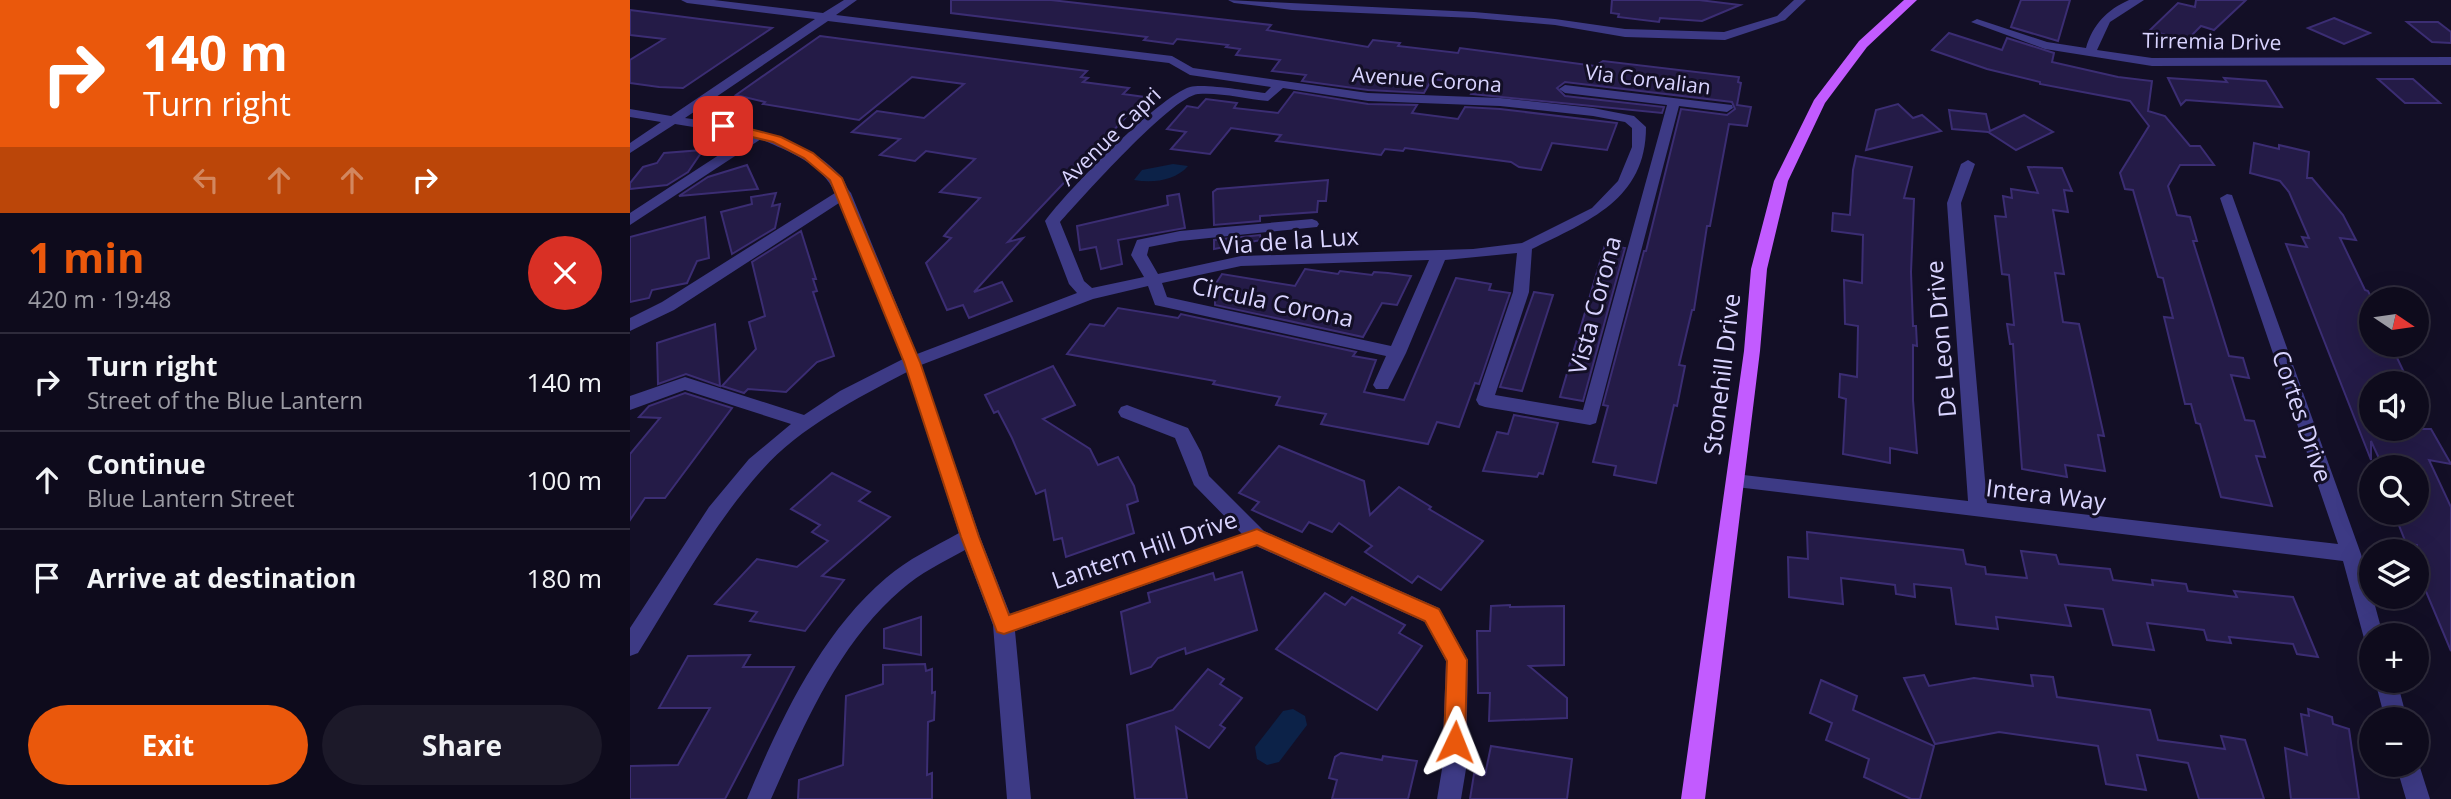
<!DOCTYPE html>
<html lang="en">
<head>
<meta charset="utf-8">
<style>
	:root { --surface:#0e0b1c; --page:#1c1929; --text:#f1f3f6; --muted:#9b9ba3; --line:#2e2b3b; --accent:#ea580c }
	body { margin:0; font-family:"Open Sans",sans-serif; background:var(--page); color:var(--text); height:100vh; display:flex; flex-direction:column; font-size:26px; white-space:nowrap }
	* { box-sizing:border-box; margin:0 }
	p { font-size:23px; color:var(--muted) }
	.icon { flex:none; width:38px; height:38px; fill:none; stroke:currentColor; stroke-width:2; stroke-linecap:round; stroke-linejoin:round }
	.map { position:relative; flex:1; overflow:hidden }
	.side { display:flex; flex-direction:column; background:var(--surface); width:630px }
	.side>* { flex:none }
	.hud { background:#ea580c; color:#fff; overflow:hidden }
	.needle { width:46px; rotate:103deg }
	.buttons { position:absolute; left:1729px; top:287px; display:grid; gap:14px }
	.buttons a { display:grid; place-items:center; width:70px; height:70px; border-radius:50%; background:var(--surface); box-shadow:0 7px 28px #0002,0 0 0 2px var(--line); font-size:35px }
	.pin { position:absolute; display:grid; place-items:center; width:60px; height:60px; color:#fff; margin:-30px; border-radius:14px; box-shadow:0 4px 10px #0006 }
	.me { position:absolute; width:77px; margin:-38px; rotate:2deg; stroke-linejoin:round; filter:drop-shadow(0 0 5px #0008) }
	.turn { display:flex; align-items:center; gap:24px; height:147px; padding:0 28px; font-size:32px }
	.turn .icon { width:91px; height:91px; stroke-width:2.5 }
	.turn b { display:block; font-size:49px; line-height:60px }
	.lanes { display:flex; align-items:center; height:66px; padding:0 28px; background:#0003; justify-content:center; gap:35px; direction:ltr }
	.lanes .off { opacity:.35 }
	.round { display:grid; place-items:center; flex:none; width:74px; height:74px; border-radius:37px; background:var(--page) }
	.headline { display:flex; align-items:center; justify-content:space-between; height:119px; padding:0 28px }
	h1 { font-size:42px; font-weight:700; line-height:52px; color:var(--accent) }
	.primary-button { display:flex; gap:14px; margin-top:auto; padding:14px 28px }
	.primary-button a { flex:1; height:80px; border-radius:42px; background:var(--accent); color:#fff; font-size:28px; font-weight:700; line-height:80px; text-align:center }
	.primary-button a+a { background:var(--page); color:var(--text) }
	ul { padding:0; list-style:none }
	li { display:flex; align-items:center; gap:21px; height:98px; padding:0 28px; border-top:2px solid var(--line) }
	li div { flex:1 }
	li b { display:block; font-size:26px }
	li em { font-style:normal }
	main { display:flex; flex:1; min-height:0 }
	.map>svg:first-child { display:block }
	.water { fill:#0c2248 }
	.building { fill:#241b47; stroke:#3b2d73; stroke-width:2 }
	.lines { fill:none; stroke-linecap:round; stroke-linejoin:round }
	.minor { fill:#3d3a85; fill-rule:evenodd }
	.major { fill:#c25bff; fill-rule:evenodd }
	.route { fill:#ea580c; stroke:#983908; stroke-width:2 }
	.labels { text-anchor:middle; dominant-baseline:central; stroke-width:6; stroke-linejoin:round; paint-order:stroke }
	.far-street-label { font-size:21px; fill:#d9d4ff; stroke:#130f26 }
	.street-label { font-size:24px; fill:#d9d4ff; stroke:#130f26 }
</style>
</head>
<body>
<main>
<section class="side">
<div class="hud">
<div class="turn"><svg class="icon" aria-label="right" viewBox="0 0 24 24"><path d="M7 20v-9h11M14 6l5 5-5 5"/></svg><div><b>140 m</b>Turn right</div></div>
<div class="lanes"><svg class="icon off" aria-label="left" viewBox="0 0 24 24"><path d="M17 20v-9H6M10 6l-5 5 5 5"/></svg><svg class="icon off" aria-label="ahead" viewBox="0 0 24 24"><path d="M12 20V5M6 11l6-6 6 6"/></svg><svg class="icon off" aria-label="ahead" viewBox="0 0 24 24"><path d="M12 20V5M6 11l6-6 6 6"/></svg><svg class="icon" aria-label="right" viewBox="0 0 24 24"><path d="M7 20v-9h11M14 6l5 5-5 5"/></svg></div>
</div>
<div class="headline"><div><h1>1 min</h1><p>420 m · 19:48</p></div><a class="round" style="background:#d93025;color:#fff"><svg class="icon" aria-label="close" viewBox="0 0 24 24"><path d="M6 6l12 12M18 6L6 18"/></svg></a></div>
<ul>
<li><svg class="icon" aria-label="right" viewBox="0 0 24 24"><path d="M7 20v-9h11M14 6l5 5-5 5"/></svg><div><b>Turn right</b><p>Street of the Blue Lantern</p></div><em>140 m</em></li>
<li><svg class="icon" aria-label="ahead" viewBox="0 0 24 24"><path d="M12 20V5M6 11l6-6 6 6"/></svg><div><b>Continue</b><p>Blue Lantern Street</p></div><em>100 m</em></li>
<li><svg class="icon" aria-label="arrive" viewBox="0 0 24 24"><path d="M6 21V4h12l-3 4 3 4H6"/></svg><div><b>Arrive at destination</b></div><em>180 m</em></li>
</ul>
<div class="primary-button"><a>Exit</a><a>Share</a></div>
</section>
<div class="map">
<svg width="1821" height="799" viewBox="0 0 1821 799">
	<rect width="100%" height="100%" fill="#130f26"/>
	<g class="water">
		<path d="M 543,164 L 558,166 C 545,181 523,183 504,180 L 512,170 Z"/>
		<polygon points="663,709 675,716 677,725 649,762 637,765 627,759 625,747 653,711"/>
	</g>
	<g class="building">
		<polygon points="321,0 421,0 641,25 637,30 738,47 743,40 770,43 768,46 828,53 830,48 965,66 973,61 1109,77 1108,82 1111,83 1107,105 1121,107 1117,126 1099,124 1080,226 1077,226 1064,310 1062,310 1049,365 1055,366 1047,406 1044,405 1026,483 984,475 986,466 963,462 978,406 973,405 1014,251 1016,251 1051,109 1097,115 1105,109 1102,102 935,82 927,88 935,96 1034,107 1032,113 841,94 846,85 802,79 794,93 738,90 672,81 676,75 642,71 650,60 606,55 610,49 596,47 598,45 547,39 543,44 514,40 517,37 321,13"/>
		<polygon points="982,0 1069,0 1110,5 1072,21 1030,18 1029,22 988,17 989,14 981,13"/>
		<polygon points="1391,0 1440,0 1428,41 1381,27"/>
		<polygon points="1566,0 1616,0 1584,30 1571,26 1562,35 1551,40 1520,30 1548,3 1565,7"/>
		<polygon points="0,10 78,20 142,28 53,88 29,87 0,83 0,60 34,39 0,35"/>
		<polygon points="1704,18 1740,33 1714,44 1678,28"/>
		<polygon points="1777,22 1808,22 1821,32 1821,43 1802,42"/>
		<polygon points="1319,33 1372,50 1377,38 1424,53 1422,62 1488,77 1522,81 1518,111 1535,116 1560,146 1570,146 1584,165 1550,165 1538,186 1547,215 1560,217 1567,241 1563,241 1599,356 1613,358 1619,378 1601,375 1615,420 1624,421 1635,457 1626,456 1642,506 1591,497 1570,424 1566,423 1561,404 1555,404 1534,317 1543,318 1533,278 1528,277 1503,190 1495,189 1490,173 1519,126 1500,101 1410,84 1410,82 1357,69 1302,50"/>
		<polygon points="190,36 457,71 451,77 458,78 453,82 499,88 493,94 515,97 378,242 393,238 344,292 372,282 382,301 339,318 333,305 317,310 296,263 321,238 314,236 320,229 350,198 310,192 345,159 296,151 285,161 250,155 270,139 222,132 247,111 294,118 334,84 282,77 229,120 133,104 135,102 106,95"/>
		<polygon points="1538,78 1597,82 1594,78 1636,81 1652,107 1556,100 1551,105"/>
		<polygon points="1748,79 1783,79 1810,103 1775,103"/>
		<polygon points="664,92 738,104 787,105 782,113 828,119 835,107 870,109 987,123 977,150 922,143 911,170 889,167 881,162 775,148 773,151 755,149 751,155 705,149 646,141 651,135 601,128 580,154 541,149 556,132 537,129 557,106 568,108 576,99 607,103 604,108 648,113"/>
		<polygon points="1268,104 1283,118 1292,115 1311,131 1236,150 1246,110"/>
		<polygon points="1319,110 1356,114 1360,131 1394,115 1423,132 1386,150 1358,132 1322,129"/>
		<polygon points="1624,143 1649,149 1649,145 1679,152 1677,178 1682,178 1713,215 1726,240 1710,238 1735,290 1738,291 1741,297 1741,345 1761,345 1779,383 1741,383 1741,429 1801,429 1821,464 1799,460 1821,507 1821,651 1787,570 1787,545 1776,543 1764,513 1787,513 1787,467 1753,467 1741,441 1741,460 1656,244 1677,247 1672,237 1679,238 1659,192 1650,181 1620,173"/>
		<polygon points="73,150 58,172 37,185 0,189 0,183 13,167 27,163 34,153"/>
		<polygon points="1226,156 1282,167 1274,198 1284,199 1281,272 1283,326 1286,326 1287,346 1283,345 1283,400 1287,453 1260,448 1260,463 1213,454 1216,399 1209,397 1210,374 1227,377 1228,326 1215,324 1214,280 1232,283 1233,235 1202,231 1203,213 1220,215 1223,170"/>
		<polygon points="117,165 128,189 49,196 78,177"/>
		<polygon points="1398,167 1432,168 1442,191 1434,190 1438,212 1423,210 1434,274 1425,273 1433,322 1449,324 1474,436 1468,435 1475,471 1435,465 1437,477 1392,469 1383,344 1380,344 1377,324 1384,325 1379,275 1372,274 1365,216 1376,217 1373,196 1382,198 1381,189 1408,193"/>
		<polygon points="698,180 696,201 688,201 687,212 630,216 630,221 584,225 583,192 587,189"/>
		<polygon points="146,193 142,206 150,204 145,228 102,254 91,212 122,204 121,197"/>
		<polygon points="549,194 555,228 488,240 492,264 471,269 466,247 450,250 447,226 538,205 537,196"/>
		<polygon points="75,217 79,258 67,261 57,283 22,290 19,298 0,302 0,237"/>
		<polygon points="171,231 186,279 183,279 187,291 183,292 204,356 187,362 156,392 118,389 114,393 92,386 126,349 119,322 135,316 122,262"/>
		<polygon points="630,235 631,240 584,249 584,240"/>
		<polygon points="975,245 995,248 953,401 930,397"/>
		<polygon points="675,269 708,274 710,271 742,275 744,272 758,273 781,276 767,305 752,303 733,337 585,305 585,285 592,274 665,286"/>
		<polygon points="826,278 861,284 859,290 880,293 849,384 845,383 829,427 807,422 798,444 691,424 696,414 646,405 650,397 583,384 585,381 437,354 460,324 474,326 488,308 548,318 551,314 726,352 723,356 746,360 734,392 774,400"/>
		<polygon points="904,292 923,295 892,391 870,387"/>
		<polygon points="85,324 90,386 56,374 28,384 27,343"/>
		<polygon points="423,366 445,405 413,419 460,449 468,465 488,457 504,486 508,501 497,505 504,533 436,557 432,538 424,540 415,490 406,494 382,438 368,411 364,413 355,395"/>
		<polygon points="55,393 102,408 35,498 15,498 0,520 0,454 30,418 9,417 19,406"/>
		<polygon points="884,415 928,423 913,474 909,473 907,477 853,471 867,432 878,434"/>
		<polygon points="649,446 734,481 740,515 769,487 801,507 799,509 853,541 811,590 788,576 782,583 735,552 742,546 709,523 702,532 679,522 672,532 622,510 629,502 609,493"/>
		<polygon points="202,473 240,492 229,501 260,517 192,576 214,580 175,631 120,621 127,612 85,604 127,559 167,567 198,541 182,532 190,525 161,509"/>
		<polygon points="1177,532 1333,550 1336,564 1355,567 1356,574 1397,578 1391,551 1426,555 1429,564 1480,569 1483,580 1523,585 1522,580 1556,584 1558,591 1607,597 1604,591 1663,597 1688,657 1667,654 1663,644 1599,637 1601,643 1577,640 1574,630 1517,623 1524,650 1483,645 1473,609 1435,605 1441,626 1366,617 1368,629 1326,624 1321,588 1284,584 1285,597 1266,594 1265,585 1211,578 1213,604 1159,597 1158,557 1178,559"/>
		<polygon points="612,572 627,630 556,654 555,648 528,658 521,667 501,674 491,612 520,602 518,593 583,573 585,580"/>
		<polygon points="695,593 715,605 722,597 775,625 769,633 792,646 747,710 646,649"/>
		<polygon points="880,605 880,607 934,606 934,665 899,666 937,698 937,718 859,721 860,693 848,693 847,631 860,631 861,606"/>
		<polygon points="291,617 291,655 254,648 254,629"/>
		<polygon points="120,655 113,667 164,667 95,799 0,799 0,766 48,765 80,708 29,708 58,656"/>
		<polygon points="295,664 296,671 302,669 302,693 305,692 304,720 298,722 297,775 302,773 302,799 168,799 169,780 213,765 216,696 253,684 253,665"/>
		<polygon points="578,669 594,679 590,684 612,698 590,725 595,728 579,748 546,727 557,799 505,799 497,725 543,710"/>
		<polygon points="1294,675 1299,686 1344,678 1403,686 1401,675 1423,677 1427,697 1520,710 1528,740 1595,749 1591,736 1615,740 1634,799 1569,799 1558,763 1507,755 1516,790 1476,784 1468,746 1369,732 1305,744 1274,678"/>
		<polygon points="1191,680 1227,696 1223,710 1304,746 1290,799 1281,799 1234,777 1239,759 1196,740 1202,723 1180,713"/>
		<polygon points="1678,709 1702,717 1703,724 1719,729 1729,799 1661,799 1655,748 1677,755 1671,714 1679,716"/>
		<polygon points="861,746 942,759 937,799 840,799 844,774 855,775"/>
		<polygon points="711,753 752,760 753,756 787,761 778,799 702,799 707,780 699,778 705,757"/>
	</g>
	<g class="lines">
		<g class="minor">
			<path d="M 51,0 L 84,0 L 193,13 L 214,0 L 227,0 L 206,15 L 542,56 L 563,68 L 738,93 L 870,98 L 963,108 L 1004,116 L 1016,127 C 1016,200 958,221 902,249 L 899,292 L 865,395 L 953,410 L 1037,105 L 935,93 L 929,89 L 935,85 L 1102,105 L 1103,108 L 1097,112 L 1049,106 L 966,423 L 960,425 L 855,407 L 849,405 L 846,400 L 883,292 L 887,253 L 815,260 L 776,353 L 758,389 L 746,389 L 743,385 L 756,356 L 525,305 L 518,286 L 463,299 L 291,365 L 350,537 L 380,614 L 612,534 L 564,485 L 545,438 L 491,417 L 488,412 L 491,407 L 497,405 L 558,428 L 571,452 L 579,476 L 634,531 L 809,608 L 838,660 L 836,769 L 831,799 L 807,799 L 812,769 L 816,661 L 795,622 L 626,546 L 385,631 L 401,799 L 377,799 L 363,625 L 335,550 C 313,562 290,573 271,590 C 208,644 174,725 141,799 L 117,799 C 150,721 190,634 256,578 C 278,559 304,547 329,533 L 277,372 C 226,399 170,427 131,471 C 82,526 47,591 8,653 L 0,656 L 0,628 L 79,507 L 119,459 L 161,424 L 55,390 L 0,410 L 0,396 L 55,377 L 174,415 L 210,391 L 273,359 L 209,203 L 44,310 L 0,331 L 0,318 L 32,302 L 205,193 C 192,163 159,152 131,139 L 0,225 L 0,213 L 118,136 L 45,124 L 0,153 L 0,143 L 31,122 L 0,117 L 0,109 L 41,116 L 185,19 L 57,3 ZM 198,21 L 539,63 L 560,75 L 641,87 L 635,93 C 619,91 573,83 560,87 C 529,96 435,193 415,221 L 439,284 L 447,293 L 287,354 L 221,193 C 216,188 215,180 210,175 C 169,132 110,127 55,118 ZM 653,88 L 738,101 L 870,106 L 963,116 L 995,122 L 1002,128 L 1002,147 L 988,181 L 962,208 L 892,243 L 843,249 L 611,256 L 528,274 L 517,255 L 519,247 L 550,241 L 687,227 L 689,224 L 687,221 L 682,219 L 550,231 L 507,240 L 501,255 L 514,277 L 462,288 L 454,281 L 430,222 C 452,198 541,97 568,94 C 590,92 616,99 638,101 ZM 799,260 L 761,346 L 537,297 L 532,283 L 611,266 Z"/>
			<polygon points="598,0 844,12 925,19 995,29 1094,32 1147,16 1164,0 1176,0 1155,20 1095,40 995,37 925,25 844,18 662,10 604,3"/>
			<path d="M 1499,0 L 1514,0 L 1480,22 L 1467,50 L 1522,58 L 1821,57 L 1821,65 L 1522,66 L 1415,49 L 1341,22 L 1347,19 L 1417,42 L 1456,48 C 1463,24 1477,10 1499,0 Z"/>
			<polygon points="1338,160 1345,164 1331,203 1357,503 1708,544 1590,198 1597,194 1602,195 1731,554 1753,635 1741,635 1741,644 1735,642 1713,561 1098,486 1096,481 1098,476 1105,474 1338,501 1317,203 1331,164"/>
			<polygon points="1745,681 1767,681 1777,719 1755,719"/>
			<polygon points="1787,758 1800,799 1776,799 1766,765 1787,765"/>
		</g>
		<polygon class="major" points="1274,0 1287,0 1237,47 1195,103 1158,181 1137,269 1130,351 1075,799 1051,799 1114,351 1121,269 1144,181 1184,100 1229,41"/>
	</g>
	<polygon class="route" points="93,122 151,137 183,153 212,178 290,362 349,537 379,615 627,529 809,609 837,660 835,742 832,749 825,752 817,749 814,742 817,661 795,621 627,545 374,634 367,632 331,537 274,362 200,180 174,158 143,142 88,129 87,126"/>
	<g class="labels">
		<g class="far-street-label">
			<text transform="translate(1582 41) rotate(1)">Tirremia Drive</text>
			<text transform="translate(797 79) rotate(4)">Avenue Corona</text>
			<text transform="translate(1018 79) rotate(7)">Via Corvalian</text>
			<text transform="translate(480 136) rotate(-44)">Avenue Capri</text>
		</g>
		<g class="street-label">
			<text transform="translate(659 240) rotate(-4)">Via de la Lux</text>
			<text transform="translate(643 301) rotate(12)">Circula Corona</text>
			<text transform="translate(964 305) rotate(-75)">Vista Corona</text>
			<text transform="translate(1310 339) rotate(-95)">De Leon Drive</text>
			<text transform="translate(1091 374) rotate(-83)">Stonehill Drive</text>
			<text transform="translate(1673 416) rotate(71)">Cortes Drive</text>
			<text transform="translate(1416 494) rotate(7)">Intera Way</text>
			<text transform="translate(514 549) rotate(-19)">Lantern Hill Drive</text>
		</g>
	</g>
</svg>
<div class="buttons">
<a><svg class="needle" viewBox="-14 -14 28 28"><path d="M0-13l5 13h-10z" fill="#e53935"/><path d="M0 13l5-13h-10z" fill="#9b9ba3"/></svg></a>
<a><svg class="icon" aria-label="sound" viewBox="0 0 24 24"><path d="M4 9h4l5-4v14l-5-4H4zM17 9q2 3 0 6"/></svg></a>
<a><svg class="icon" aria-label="search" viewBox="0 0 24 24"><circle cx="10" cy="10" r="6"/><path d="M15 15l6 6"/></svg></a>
<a><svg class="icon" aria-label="layers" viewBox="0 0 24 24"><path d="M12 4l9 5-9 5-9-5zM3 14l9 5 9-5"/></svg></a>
<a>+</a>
<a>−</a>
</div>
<div class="pin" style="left:93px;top:126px;background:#d93025"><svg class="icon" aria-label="arrive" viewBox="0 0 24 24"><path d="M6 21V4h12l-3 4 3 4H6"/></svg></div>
<svg class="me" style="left:825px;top:742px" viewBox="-20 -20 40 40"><path d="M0-17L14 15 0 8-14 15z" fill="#ea580c" stroke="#fff" stroke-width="4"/></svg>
</div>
</main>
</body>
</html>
